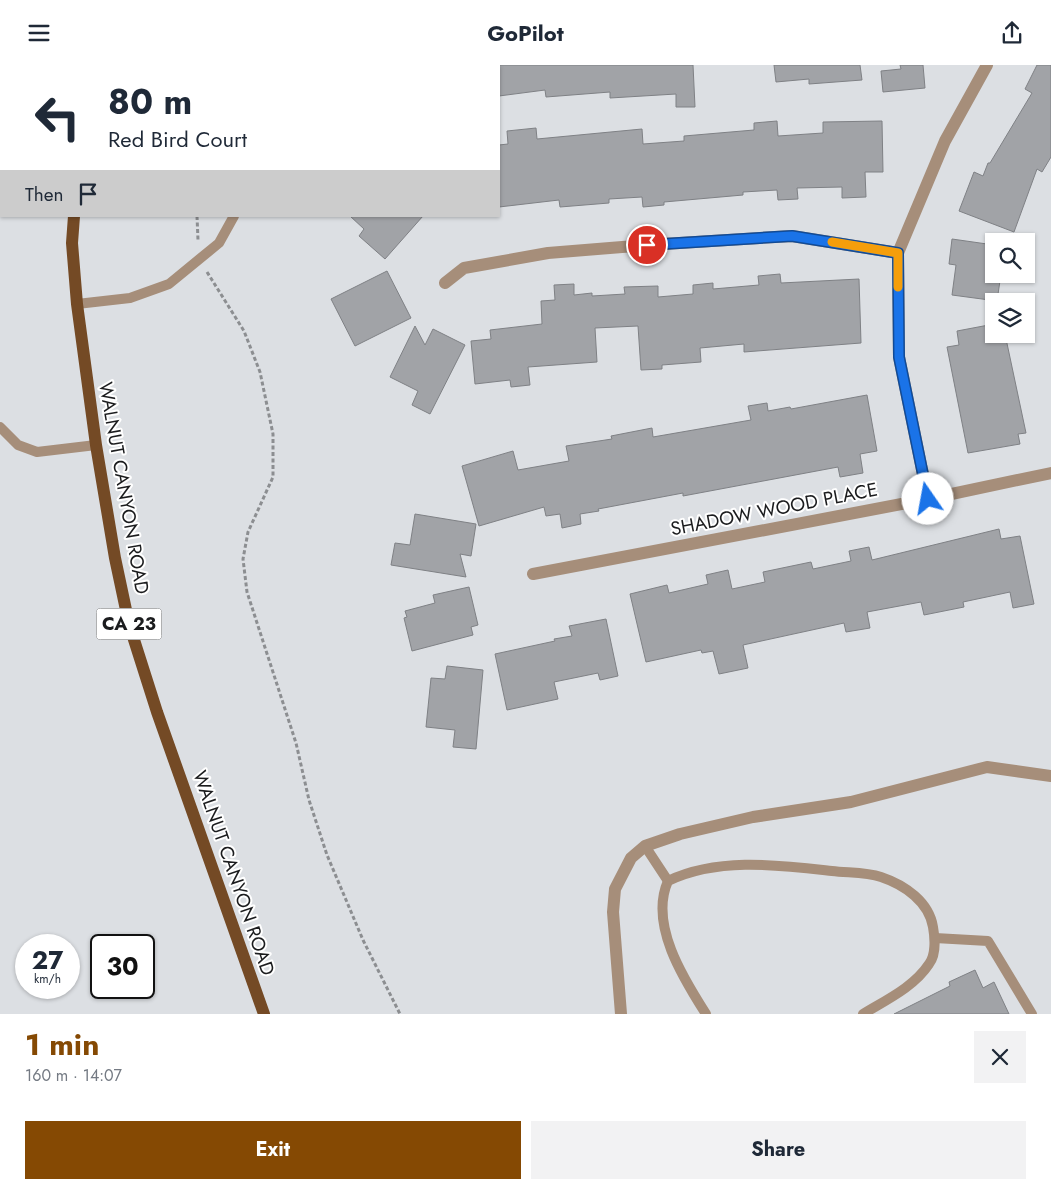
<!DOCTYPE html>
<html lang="en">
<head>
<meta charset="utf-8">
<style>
	:root { --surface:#fff; --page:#f2f2f3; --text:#1f2937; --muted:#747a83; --accent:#854903 }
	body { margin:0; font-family:Jost,sans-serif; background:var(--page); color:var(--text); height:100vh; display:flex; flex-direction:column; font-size:19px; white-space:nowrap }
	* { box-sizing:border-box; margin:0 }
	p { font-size:16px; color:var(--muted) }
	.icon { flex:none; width:28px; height:28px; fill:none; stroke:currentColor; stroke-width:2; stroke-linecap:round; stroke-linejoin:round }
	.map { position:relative; height:949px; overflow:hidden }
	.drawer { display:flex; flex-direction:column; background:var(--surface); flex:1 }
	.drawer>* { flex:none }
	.guide { position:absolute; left:0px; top:0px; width:500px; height:152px; box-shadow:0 1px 4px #0004; background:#fff; color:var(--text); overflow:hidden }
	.tools { position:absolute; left:985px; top:168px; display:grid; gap:10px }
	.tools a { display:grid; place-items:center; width:50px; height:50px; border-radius:0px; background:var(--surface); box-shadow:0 1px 4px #0004; font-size:25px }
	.speed { position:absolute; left:15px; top:869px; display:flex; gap:10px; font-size:25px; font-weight:700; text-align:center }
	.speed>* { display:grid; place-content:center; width:65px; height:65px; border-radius:50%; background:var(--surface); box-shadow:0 1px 4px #0004; line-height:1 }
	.speed small { font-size:12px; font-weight:400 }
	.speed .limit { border:2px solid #111; border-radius:8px; background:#fff; color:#111 }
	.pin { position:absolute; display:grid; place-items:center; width:42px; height:42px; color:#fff; margin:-21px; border:2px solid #fff; border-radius:50%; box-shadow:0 1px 5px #0007 }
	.me { position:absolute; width:55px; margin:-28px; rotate:348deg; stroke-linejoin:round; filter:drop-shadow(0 0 4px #0008) }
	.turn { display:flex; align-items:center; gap:18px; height:105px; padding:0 25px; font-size:22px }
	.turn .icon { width:65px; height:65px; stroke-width:2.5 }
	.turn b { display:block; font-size:35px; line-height:42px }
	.then { display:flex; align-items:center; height:48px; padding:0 25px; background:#0003; gap:10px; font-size:19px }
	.round { display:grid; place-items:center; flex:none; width:52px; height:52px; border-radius:0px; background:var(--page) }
	.headline { display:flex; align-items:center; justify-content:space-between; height:85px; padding:0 25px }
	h1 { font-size:30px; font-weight:700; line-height:38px; color:var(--accent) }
	.action { display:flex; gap:10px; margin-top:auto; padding:10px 25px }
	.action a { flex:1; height:58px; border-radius:0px; background:var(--accent); color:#fff; font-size:20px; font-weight:700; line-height:58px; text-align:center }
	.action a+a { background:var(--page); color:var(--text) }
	header { display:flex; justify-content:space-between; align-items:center; height:65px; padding:0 25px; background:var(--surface); font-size:22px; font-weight:700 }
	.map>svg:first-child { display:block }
	.building { fill:#a1a3a7; stroke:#7f8185 }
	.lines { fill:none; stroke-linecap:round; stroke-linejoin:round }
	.path { stroke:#8c8e91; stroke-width:3; stroke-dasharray:4 2.5; stroke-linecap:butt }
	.service { stroke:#a68e7a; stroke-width:10 }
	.minor { stroke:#a68e7a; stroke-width:12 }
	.primary { stroke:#744a25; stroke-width:12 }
	.route-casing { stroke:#114b97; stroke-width:12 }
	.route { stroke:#1a73e8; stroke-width:9 }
	.slow { stroke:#f59e0b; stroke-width:9 }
	.labels { text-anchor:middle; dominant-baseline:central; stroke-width:4; stroke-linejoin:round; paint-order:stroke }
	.shield { fill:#fff; stroke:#5f6062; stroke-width:1 }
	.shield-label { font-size:18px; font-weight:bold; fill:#1b1c1e }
	.street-label { font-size:19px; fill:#1b1c1e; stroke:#fff }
</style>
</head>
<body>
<header><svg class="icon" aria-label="menu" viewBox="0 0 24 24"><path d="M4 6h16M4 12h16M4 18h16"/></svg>GoPilot<svg class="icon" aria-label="share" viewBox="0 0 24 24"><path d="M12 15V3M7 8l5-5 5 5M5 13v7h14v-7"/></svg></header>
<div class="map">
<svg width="1051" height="949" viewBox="0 0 1051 949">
	<rect width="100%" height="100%" fill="#dcdfe3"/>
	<g class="building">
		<polygon points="499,0 693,0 695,42 676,42 676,29 610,33 610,27 546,32 545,25 499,31"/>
		<polygon points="774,0 860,0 862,15 809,19 809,14 776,17"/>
		<polygon points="900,0 923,0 925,23 883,27 881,6 901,4"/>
		<polygon points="1037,0 1051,0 1051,92 1042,107 1037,104 1014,167 959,146 974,107 983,111 988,98 990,98 1032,28 1025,24"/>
		<polygon points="777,56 778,71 823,68 823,57 882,56 883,107 865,107 866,132 842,133 842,122 797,123 798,134 778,135 777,125 743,127 743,130 664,137 664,140 643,142 642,132 609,134 609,138 560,142 559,135 499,142 499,80 508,79 507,66 536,63 537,74 642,64 643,79 684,76 684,71 754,65 754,58"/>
		<polygon points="350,151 423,151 385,194 359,171 364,164"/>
		<polygon points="952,174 994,180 994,209 1001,209 997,236 952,230 956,200 949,199"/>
		<polygon points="387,206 411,253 355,281 331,234"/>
		<polygon points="780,209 781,218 859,214 861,278 744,287 744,279 700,283 701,297 662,300 662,304 641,305 638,261 595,263 597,297 528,302 530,320 511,322 510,315 475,319 471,276 491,274 490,265 542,259 541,236 555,235 554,220 574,219 574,230 592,228 592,231 625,229 624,222 658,221 658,232 693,229 693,220 713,218 713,224 759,220 758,211"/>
		<polygon points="994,259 994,269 1005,269 1026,368 1018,369 1020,379 968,388 947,282 959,280 957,266"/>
		<polygon points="415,261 425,280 433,264 465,280 430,349 412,340 418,326 390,312"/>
		<polygon points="867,330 877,386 860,389 863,408 840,412 838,402 683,431 683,428 598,444 599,446 580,449 581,459 562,463 560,449 546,451 544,442 479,461 462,401 513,386 518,405 569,396 566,381 612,374 611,371 652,363 653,372 751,355 748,341 767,338 768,346 790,342 791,344"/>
		<polygon points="415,449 476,459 471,491 460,489 466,512 391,500 395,478 410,480"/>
		<polygon points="999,464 1001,474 1020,471 1034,539 1013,543 1010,527 963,537 964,542 924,550 921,537 867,547 870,563 846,567 844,558 743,580 748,603 719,609 713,586 702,588 701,585 646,597 630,529 667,520 669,528 708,519 706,510 728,505 732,524 765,517 763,507 811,497 813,504 851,496 849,486 869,482 872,495"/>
		<polygon points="469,522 478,560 471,562 473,570 412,586 404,553 407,552 405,546 435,538 433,530"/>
		<polygon points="606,554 618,611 600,615 598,608 554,617 558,634 507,645 495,589 555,576 554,574 572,571 569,561"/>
		<polygon points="447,601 483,605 476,684 453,682 455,665 426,662 431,613 445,614"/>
		<polygon points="975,905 983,923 994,917 1009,949 894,949 950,921 949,917"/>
	</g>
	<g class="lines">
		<g class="path">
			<polyline points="210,1 210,0"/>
			<polyline points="197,151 198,175"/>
			<polyline points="207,207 244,266 260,307 273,369 273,412 248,467 243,494 247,527 296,678 309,735 327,790 363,875 400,949"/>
		</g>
		<g class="service">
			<polyline points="360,1 362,0"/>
			<polyline points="77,239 130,233 169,219 219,178 234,151"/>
			<polyline points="0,362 18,380 37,387 96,380"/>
			<polyline points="645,781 668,816"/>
			<polyline points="935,873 988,876 1032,949"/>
			<path d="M 706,949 C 683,913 649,859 668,816 C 718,792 778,800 832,806 C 848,808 866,807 881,812 C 905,820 929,837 933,862 C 935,873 936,890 929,899 C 914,922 886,935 863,949"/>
		</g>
		<g class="minor">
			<polyline points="445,218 464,203 548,188 647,180 792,171 898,188"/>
			<polyline points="928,434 899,292 898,188 945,76 987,0"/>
			<polyline points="533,509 928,434 1051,408"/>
			<polyline points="621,949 613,847 615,824 631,793 645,781 680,769 753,752 851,737 987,702 1051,711"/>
		</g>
		<g class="primary">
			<polyline points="86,1 86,0"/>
			<polyline points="74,151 72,178 77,239 96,380 115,493 129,559 157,647 264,949"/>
		</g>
	</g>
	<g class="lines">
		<g class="route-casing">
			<polyline id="route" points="647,180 792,171 898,188 899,292 928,434"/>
		</g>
		<use href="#route" class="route"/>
		<polyline class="slow" points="832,177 898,188 898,222"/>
	</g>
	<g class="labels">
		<rect class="shield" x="96.5" y="543.5" width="65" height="31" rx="4"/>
		<g class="shield-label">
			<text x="129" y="559">CA 23</text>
		</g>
		<g class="street-label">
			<text transform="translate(124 423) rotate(80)">WALNUT CANYON ROAD</text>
			<text transform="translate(774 444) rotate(-11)">SHADOW WOOD PLACE</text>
			<text transform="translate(234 808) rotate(71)">WALNUT CANYON ROAD</text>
		</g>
	</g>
</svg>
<div class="tools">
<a><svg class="icon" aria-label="search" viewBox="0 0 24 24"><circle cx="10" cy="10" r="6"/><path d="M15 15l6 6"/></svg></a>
<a><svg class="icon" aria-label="layers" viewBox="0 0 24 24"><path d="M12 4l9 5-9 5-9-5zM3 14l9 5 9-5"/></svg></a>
</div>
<div class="speed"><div>27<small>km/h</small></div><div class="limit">30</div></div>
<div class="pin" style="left:647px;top:180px;background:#d93025"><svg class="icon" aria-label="arrive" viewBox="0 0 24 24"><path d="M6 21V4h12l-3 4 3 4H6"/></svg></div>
<svg class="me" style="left:928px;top:434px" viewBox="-20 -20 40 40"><circle r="19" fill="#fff"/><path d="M0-13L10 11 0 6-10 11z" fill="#1a73e8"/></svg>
<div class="guide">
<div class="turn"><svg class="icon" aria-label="left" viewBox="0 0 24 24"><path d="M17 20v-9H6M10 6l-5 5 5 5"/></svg><div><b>80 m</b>Red Bird Court</div></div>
<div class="then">Then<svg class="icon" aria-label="arrive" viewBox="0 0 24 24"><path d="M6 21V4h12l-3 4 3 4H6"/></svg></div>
</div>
</div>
<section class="drawer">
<div class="headline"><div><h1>1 min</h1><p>160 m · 14:07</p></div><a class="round"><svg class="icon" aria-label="close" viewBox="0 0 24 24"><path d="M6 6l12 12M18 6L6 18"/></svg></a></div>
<div class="action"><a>Exit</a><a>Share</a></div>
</section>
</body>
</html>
